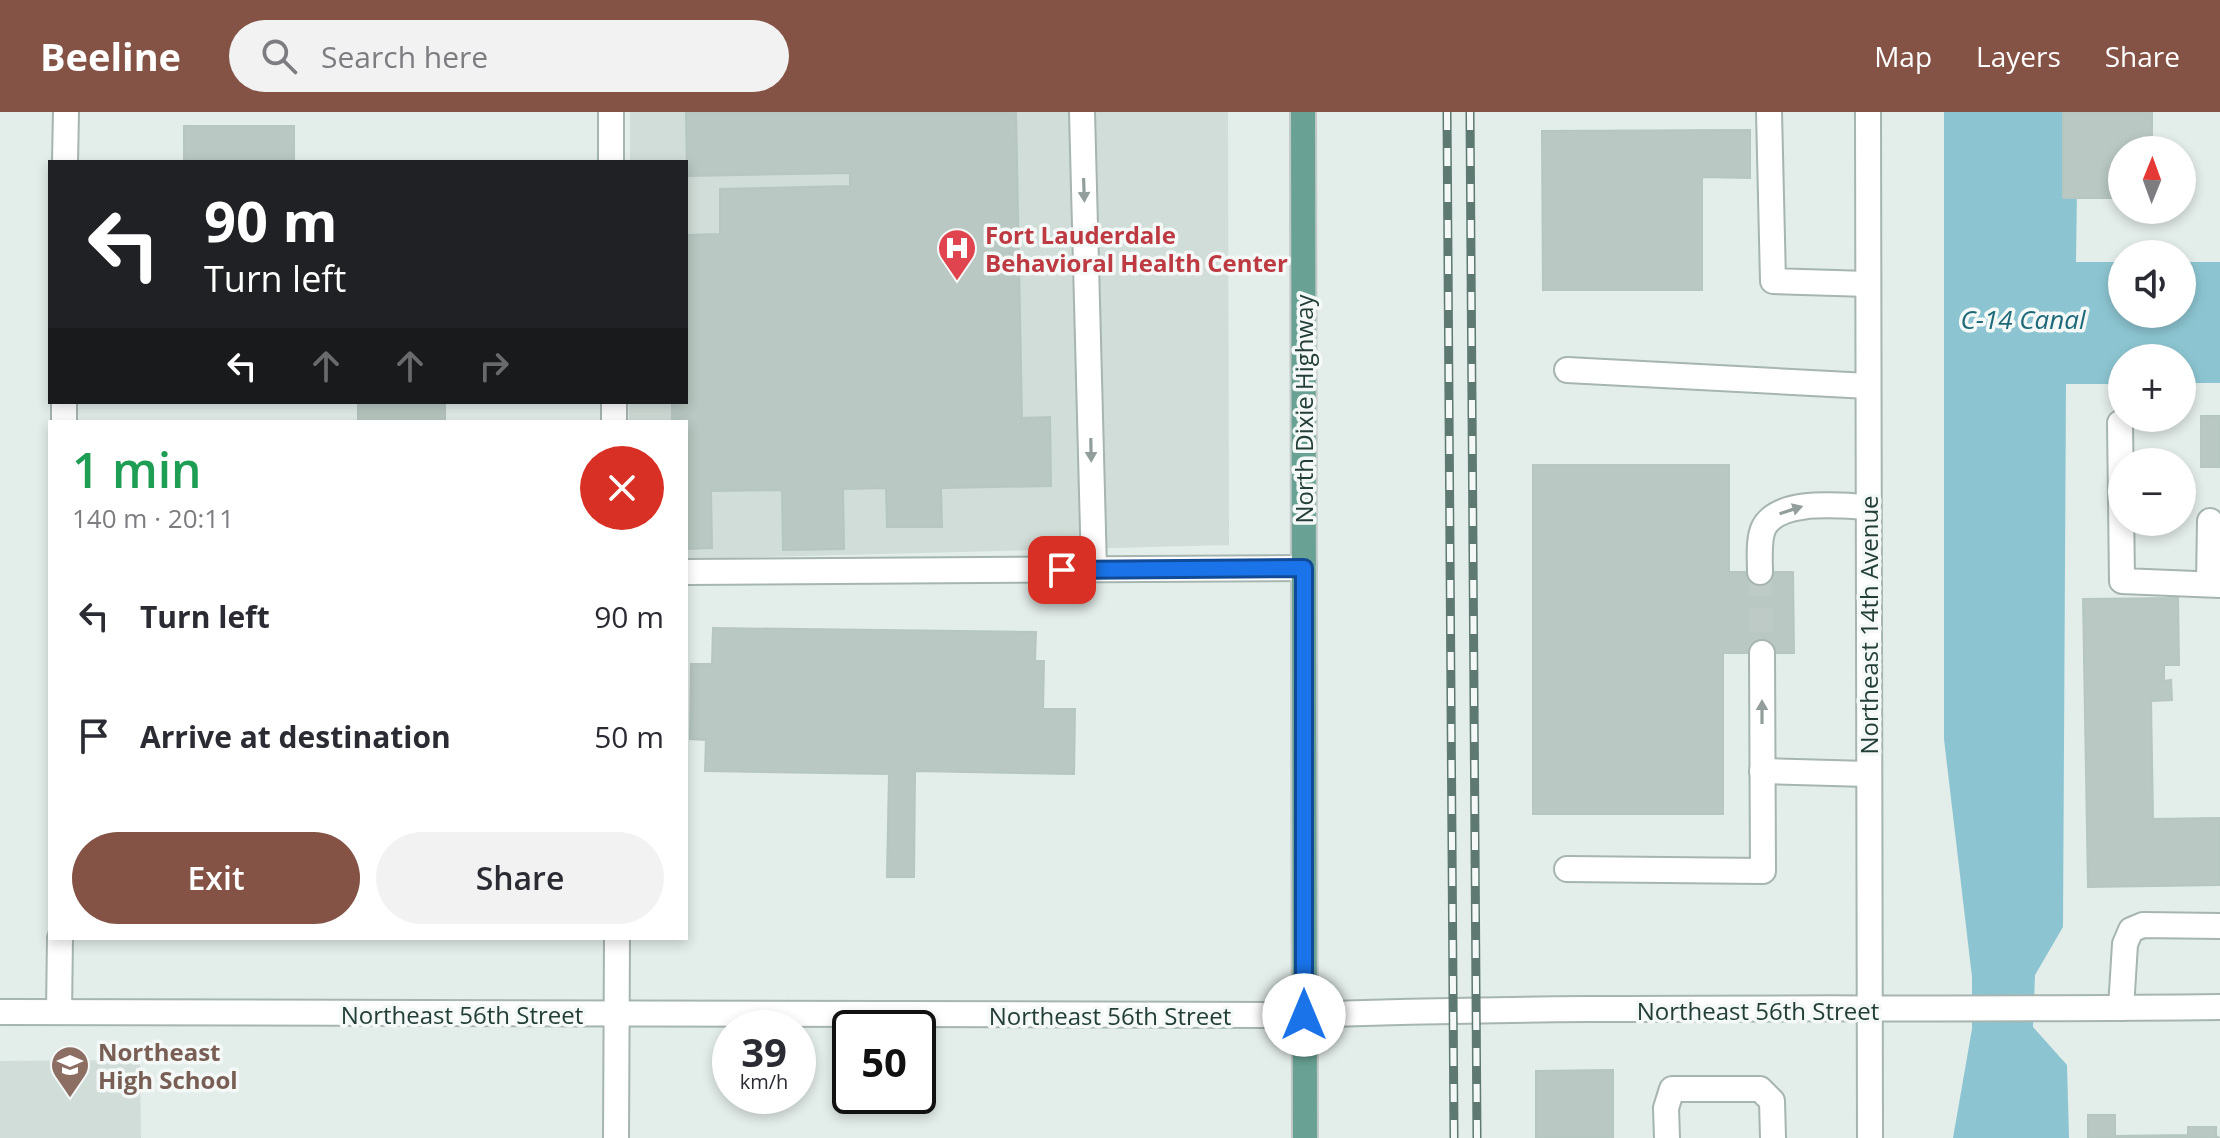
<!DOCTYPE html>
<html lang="en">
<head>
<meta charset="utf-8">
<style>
	:root { --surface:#fff; --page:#f2f2f3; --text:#2b2b33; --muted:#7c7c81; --accent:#845346 }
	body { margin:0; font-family:"Open Sans",sans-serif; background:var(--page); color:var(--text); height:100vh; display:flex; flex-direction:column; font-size:30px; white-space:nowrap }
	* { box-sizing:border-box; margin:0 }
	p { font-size:26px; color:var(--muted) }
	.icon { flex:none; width:44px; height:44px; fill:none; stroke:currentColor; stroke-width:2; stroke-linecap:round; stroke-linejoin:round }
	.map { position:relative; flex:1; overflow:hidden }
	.panel { position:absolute; left:48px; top:308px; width:640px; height:520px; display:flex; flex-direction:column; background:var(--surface); border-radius:0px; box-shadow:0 4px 12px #0003 }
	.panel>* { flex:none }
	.banner { position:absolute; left:48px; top:48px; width:640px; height:244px; border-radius:0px; box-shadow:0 4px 12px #0003; background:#202124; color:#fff; overflow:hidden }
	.needle { width:52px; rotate:1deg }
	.buttons { position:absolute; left:2108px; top:24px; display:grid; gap:16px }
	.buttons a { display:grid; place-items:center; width:88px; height:88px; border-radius:50%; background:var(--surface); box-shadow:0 4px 12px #0003; font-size:40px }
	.speed { position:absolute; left:712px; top:898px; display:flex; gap:16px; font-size:40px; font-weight:700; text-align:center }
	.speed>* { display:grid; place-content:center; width:104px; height:104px; border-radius:50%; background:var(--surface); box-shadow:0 4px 12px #0003; line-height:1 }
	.speed small { font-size:20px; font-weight:400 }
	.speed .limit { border:4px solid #111; border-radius:12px; background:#fff; color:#111 }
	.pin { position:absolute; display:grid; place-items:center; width:68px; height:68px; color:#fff; margin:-34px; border-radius:16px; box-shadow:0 4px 12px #0006 }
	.me { position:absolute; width:88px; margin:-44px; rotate:0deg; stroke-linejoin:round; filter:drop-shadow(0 0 6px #0008) }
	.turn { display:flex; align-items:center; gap:28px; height:168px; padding:0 24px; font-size:36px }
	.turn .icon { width:104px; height:104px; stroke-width:2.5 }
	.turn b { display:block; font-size:56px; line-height:68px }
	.lanes { display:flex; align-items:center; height:76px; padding:0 24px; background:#0003; justify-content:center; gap:40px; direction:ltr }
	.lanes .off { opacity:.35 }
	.round { display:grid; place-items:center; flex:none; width:84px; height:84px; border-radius:42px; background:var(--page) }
	.summary { display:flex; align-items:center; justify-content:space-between; height:136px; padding:0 24px }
	h1 { font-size:48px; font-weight:600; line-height:60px; color:#1e9e55 }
	.primary-button { display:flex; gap:16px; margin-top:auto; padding:16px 24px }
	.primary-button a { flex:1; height:92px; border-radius:48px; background:var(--accent); color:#fff; font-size:32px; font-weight:600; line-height:92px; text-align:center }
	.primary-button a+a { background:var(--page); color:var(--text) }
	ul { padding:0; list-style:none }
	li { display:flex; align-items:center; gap:24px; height:120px; padding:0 24px }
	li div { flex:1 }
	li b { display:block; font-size:30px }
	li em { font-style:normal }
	header { display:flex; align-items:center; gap:48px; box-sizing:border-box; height:112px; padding:0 40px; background:var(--accent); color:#fff }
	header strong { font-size:38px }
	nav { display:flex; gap:44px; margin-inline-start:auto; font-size:28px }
	.search { width:560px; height:72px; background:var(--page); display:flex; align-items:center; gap:20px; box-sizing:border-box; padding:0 28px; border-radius:44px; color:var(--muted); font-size:30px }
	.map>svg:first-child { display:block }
	.built { fill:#d1ddd8 }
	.water { fill:#8cc5d1 }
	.building { fill:#b9c8c2; stroke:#b6c6c0; stroke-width:2 }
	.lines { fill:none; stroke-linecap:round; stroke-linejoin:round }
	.minor-tunnel { stroke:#bdcac5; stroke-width:24; stroke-dasharray:24 12; stroke-linecap:butt }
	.minor-casing { stroke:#a6b5b0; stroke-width:28 }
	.major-casing { stroke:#c1c9c7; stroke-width:28 }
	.minor { stroke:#fff; stroke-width:24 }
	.major { stroke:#69a294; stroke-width:24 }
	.rail-casing { stroke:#5e7972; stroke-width:9 }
	.rail { stroke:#f4f9f7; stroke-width:6; stroke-dasharray:18; stroke-linecap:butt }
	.oneway { fill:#919e9b }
	.route-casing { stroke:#114b97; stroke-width:20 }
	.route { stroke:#1a73e8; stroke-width:14 }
	.labels { text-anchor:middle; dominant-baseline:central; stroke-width:7; stroke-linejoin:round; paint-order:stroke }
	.health-label { font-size:24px; font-weight:bold; fill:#be3a42; stroke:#f4f9f7; text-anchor:start }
	.street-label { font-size:24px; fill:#233e37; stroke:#f4f9f7 }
	.education-label { font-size:24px; font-weight:bold; fill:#785e54; stroke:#f4f9f7; text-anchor:start }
	.water-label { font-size:26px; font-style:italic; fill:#1e6979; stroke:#f4f9f7 }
</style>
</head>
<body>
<header>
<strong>Beeline</strong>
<div class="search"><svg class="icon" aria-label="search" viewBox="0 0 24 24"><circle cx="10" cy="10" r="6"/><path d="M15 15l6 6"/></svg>Search here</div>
<nav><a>Map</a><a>Layers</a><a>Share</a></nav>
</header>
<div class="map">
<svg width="2220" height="1026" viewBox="0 0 2220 1026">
	<rect width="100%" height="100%" fill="#e3ede9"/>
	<g class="built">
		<polygon points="630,0 1228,0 1229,433 686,447 686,310 629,310 629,290 686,290 686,50 630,50"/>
		<polygon points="140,948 141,1026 0,1026 0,949"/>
	</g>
	<polygon class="water" points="1944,0 2078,0 2076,150 2122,150 2122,202 2182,202 2182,150 2220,150 2220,271 2182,271 2182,246 2122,246 2122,272 2066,272 2063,815 2035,863 2033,915 2067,953 2069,1026 1953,1026 1972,917 1972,865 1944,627"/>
	<g class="building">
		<polygon points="686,0 1016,0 1022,306 1050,305 1051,374 941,376 942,415 887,415 886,376 843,377 844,437 783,438 782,378 711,379 712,436 686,437 686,310 672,310 672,290 686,290 686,123 720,122 720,77 850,74 850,61 687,64"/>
		<polygon points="2063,0 2152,0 2152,38 2122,38 2122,86 2063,86"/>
		<rect x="184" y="14" width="110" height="36"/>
		<polygon points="1750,18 1750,66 1702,65 1702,178 1543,178 1542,19"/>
		<rect x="358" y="290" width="87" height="20"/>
		<rect x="2201" y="304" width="19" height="51"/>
		<polygon points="1533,353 1729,353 1729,460 1793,460 1794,541 1723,541 1723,702 1533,702"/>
		<polygon points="2178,486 2179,553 2164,553 2164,569 2171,568 2172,588 2151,589 2153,707 2220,706 2220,773 2088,775 2083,487"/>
		<polygon points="713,516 1036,520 1035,549 1044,549 1043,597 1075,597 1074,662 915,659 914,765 887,765 889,662 705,659 706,628 690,627 691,552 712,552"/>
		<polygon points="1613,958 1613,1026 1536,1026 1536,959"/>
		<polygon points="2088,1003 2115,1003 2115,1024 2188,1023 2188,1015 2216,1015 2216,1024 2220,1026 2088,1026"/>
	</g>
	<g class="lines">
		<polyline class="minor-tunnel" points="1760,460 1762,541"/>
		<g class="minor-casing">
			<g id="minor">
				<polyline points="611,0 611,50"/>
				<polyline points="1082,0 1094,457"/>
				<polyline points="1769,0 1773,169 1868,172"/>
				<polyline points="1868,0 1870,1026"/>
				<polyline points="65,50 66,0"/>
				<polyline points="1567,258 1868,274"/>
				<polyline points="614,290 614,310"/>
				<polyline points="64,310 64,290"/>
				<polyline points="2120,311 2122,469 2220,473"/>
				<polyline points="686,460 1304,456"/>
				<path d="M 1760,460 C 1760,447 1758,427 1764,415 C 1780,386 1841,394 1868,395"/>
				<polyline points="2209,472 2210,409"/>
				<polyline points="1762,659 1868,662"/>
				<polyline points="1567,757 1763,759 1762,541"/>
				<polyline points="2121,896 2125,832 2131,818 2143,813 2220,814"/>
				<path d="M 0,900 L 1304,903 C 1609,892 1915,899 2220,895"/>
				<polyline points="59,900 60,826"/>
				<polyline points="616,1026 617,826"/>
				<polyline points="1667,1026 1666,996 1672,977 1760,977 1772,989 1773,1026"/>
			</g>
		</g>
		<g class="major-casing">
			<polyline id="major" points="1303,0 1305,1026"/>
		</g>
		<use href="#minor" class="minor"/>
		<use href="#major" class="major"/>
		<g class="rail-casing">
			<g id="rail">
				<polyline points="1447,0 1454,1026"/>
				<polyline points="1470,0 1477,1026"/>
			</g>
		</g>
		<use href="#rail" class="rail"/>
	</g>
	<defs><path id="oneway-solid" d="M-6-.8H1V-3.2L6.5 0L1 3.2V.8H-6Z" transform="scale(2)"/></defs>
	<g class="oneway">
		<use href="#oneway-solid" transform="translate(1084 78) rotate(88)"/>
		<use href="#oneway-solid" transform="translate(1091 338) rotate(89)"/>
		<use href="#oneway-solid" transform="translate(1791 398) rotate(-18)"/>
		<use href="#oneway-solid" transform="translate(1762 600) rotate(-90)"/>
	</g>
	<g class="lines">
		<g class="route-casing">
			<polyline id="route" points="1062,458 1304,456 1304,903"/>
		</g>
		<use href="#route" class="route"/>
	</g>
	<defs>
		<g id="hospital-pin" transform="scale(2)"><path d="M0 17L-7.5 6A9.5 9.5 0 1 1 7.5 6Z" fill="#e0444e" stroke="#f4f9f7"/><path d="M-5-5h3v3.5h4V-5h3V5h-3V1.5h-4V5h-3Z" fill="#fff"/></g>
		<g id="school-pin" transform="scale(2)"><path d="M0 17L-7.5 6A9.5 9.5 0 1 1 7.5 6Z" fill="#8d6e63" stroke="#f4f9f7"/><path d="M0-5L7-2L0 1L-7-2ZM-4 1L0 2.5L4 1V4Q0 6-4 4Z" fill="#fff"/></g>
	</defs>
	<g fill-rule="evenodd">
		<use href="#hospital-pin" x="957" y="136"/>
		<use href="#school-pin" x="70" y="953"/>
	</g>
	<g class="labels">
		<g class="health-label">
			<text x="985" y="122">Fort Lauderdale<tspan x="985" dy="28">Behavioral Health Center</tspan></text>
		</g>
		<g class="street-label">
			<text transform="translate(1303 297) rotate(-90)">North Dixie Highway</text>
			<text transform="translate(1868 513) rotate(-90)">Northeast 14th Avenue</text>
			<text x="1758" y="898">Northeast 56th Street</text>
			<text x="462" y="902">Northeast 56th Street</text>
			<text x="1110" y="903">Northeast 56th Street</text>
		</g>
		<g class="education-label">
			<text x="98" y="939">Northeast<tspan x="98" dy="28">High School</tspan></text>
		</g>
		<g class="water-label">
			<text x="2023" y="207">C-14 Canal</text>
		</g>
	</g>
</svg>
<div class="buttons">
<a><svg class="needle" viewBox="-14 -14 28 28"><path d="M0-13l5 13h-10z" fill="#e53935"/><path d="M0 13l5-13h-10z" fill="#7c7c81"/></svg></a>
<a><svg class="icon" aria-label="sound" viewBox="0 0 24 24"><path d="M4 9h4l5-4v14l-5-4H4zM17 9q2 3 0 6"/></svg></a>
<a>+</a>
<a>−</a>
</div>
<div class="speed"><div>39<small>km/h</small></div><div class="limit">50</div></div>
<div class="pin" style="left:1062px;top:458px;background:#d93025"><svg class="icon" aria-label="arrive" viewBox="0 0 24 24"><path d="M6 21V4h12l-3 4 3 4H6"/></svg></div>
<svg class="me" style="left:1304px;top:903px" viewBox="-20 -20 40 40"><circle r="19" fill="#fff"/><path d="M0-13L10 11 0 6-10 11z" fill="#1a73e8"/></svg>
<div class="banner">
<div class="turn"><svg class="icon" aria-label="left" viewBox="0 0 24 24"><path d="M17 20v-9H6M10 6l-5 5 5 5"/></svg><div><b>90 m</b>Turn left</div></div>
<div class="lanes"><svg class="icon" aria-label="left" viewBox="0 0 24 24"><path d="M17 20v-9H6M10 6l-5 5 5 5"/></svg><svg class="icon off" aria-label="ahead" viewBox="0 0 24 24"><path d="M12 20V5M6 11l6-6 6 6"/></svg><svg class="icon off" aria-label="ahead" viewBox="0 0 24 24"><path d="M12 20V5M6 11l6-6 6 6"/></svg><svg class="icon off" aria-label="right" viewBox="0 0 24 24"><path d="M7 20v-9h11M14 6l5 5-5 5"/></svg></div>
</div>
<section class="panel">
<div class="summary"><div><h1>1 min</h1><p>140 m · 20:11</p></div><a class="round" style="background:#d93025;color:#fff"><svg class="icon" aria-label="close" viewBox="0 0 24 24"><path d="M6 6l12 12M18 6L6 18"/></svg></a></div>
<ul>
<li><svg class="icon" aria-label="left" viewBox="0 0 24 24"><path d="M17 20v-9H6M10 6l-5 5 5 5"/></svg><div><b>Turn left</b></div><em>90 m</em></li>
<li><svg class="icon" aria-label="arrive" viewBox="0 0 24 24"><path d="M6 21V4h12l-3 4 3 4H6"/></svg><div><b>Arrive at destination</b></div><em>50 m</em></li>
</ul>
<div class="primary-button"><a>Exit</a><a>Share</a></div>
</section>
</div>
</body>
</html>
